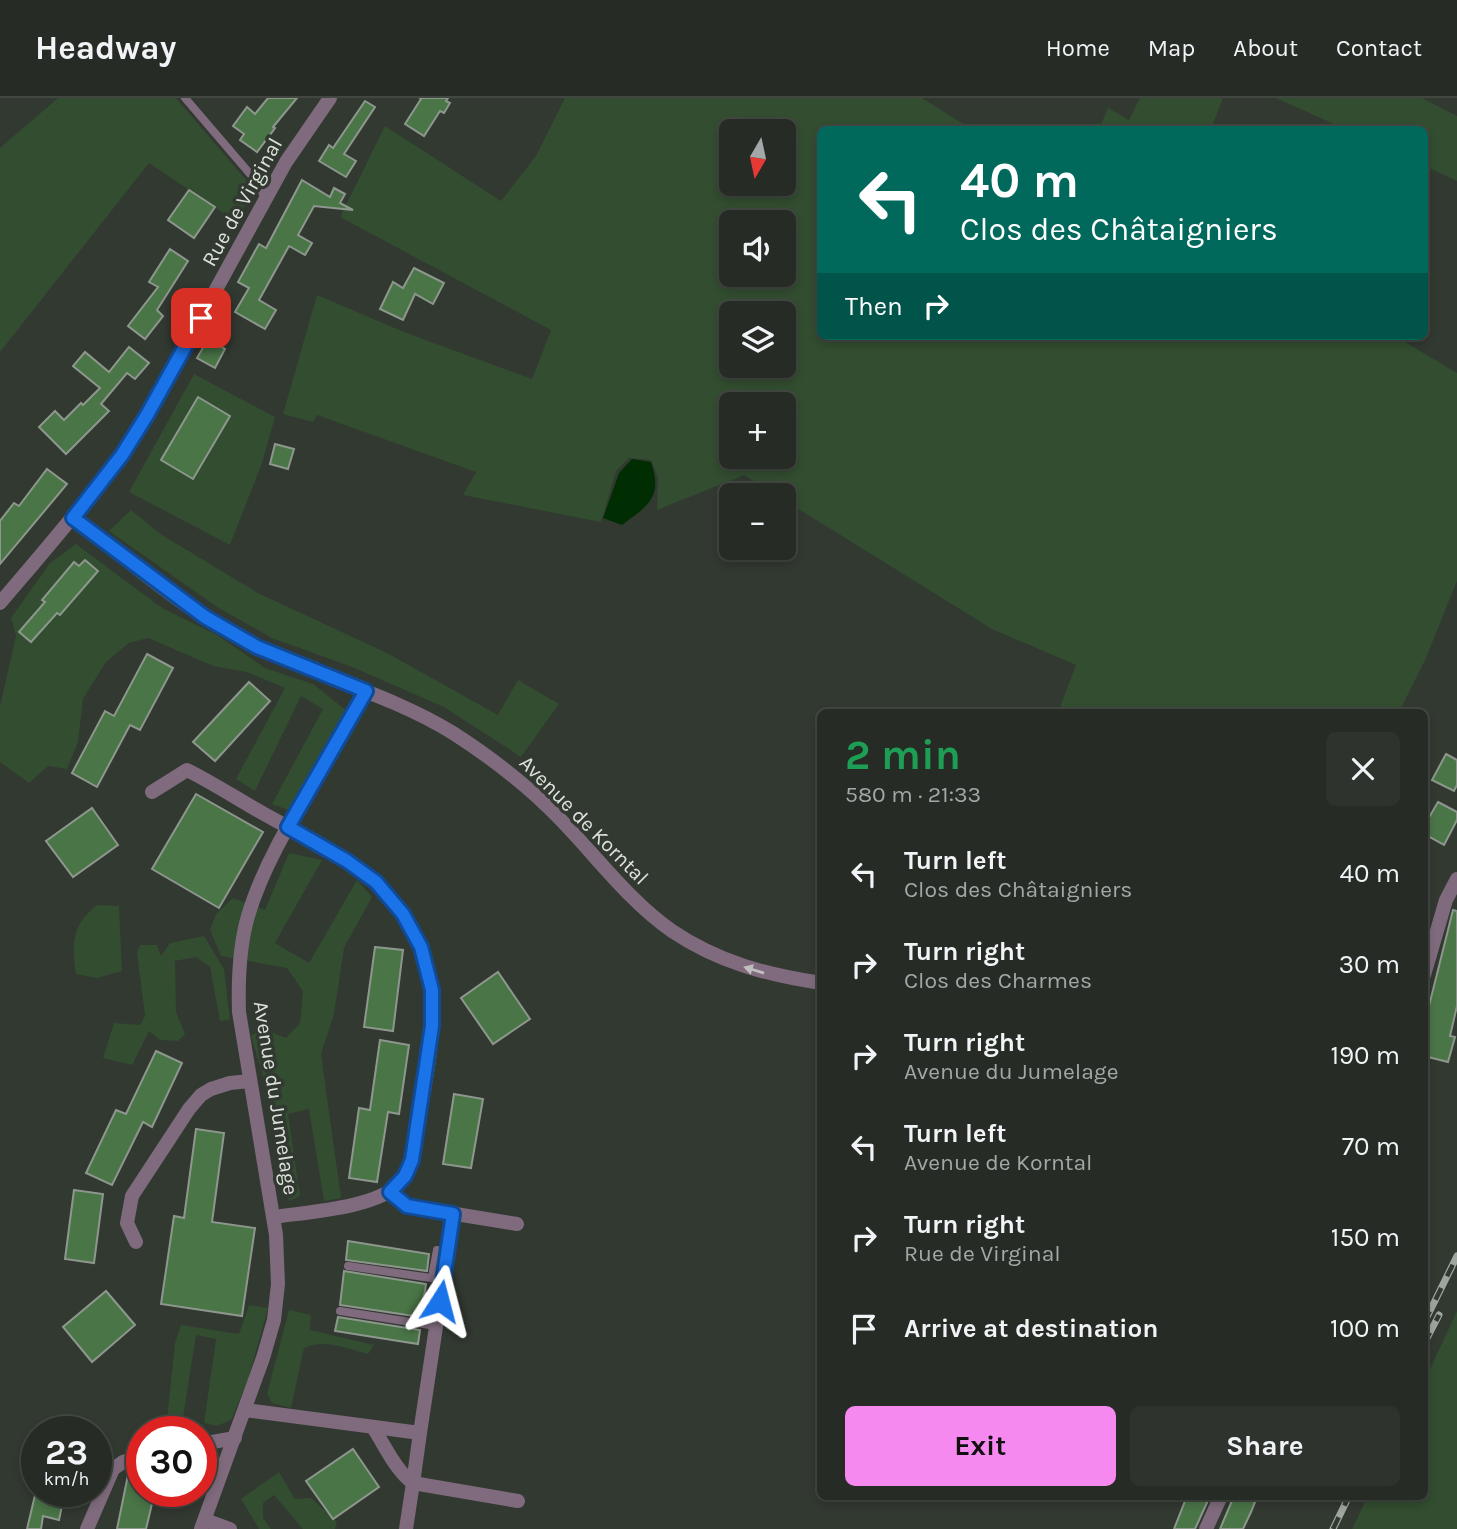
<!DOCTYPE html>
<html lang="en">
<head>
<meta charset="utf-8">
<style>
	:root { --surface:#262b25; --page:#2e332d; --text:#f1f3f6; --muted:#a4a7a7; --line:#424742; --accent:#f589ef }
	body { margin:0; font-family:Karla,sans-serif; background:var(--page); color:var(--text); height:100vh; display:flex; flex-direction:column; font-size:26px; white-space:nowrap }
	* { box-sizing:border-box; margin:0 }
	p { font-size:23px; color:var(--muted) }
	.icon { flex:none; width:38px; height:38px; fill:none; stroke:currentColor; stroke-width:2; stroke-linecap:round; stroke-linejoin:round }
	.map { position:relative; flex:1; overflow:hidden }
	.sheet { position:absolute; left:817px; top:611px; width:611px; height:791px; display:flex; flex-direction:column; background:var(--surface); border-radius:10px; box-shadow:0 4px 10px #0003,0 0 0 2px var(--line) }
	.sheet>* { flex:none }
	.top-card { position:absolute; left:817px; top:28px; width:611px; height:214px; border-radius:10px; box-shadow:0 4px 10px #0003,0 0 0 2px var(--line); background:#00695c; color:#fff; overflow:hidden }
	.needle { width:46px; rotate:189deg }
	.tools { position:absolute; left:719px; top:21px; display:grid; gap:14px }
	.tools a { display:grid; place-items:center; width:77px; height:77px; border-radius:10px; background:var(--surface); box-shadow:0 4px 10px #0003,0 0 0 2px var(--line); font-size:35px }
	.speed { position:absolute; left:21px; top:1318px; display:flex; gap:14px; font-size:35px; font-weight:700; text-align:center }
	.speed>* { display:grid; place-content:center; width:91px; height:91px; border-radius:50%; background:var(--surface); box-shadow:0 4px 10px #0003,0 0 0 2px var(--line); line-height:1 }
	.speed small { font-size:18px; font-weight:400 }
	.speed .limit { border:10px solid #d22; background:#fff; color:#111 }
	.pin { position:absolute; display:grid; place-items:center; width:60px; height:60px; color:#fff; margin:-30px; border-radius:14px; box-shadow:0 4px 10px #0006 }
	.me { position:absolute; width:77px; margin:-38px; rotate:9deg; stroke-linejoin:round; filter:drop-shadow(0 0 5px #0008) }
	.turn { display:flex; align-items:center; gap:24px; height:147px; padding:0 28px; font-size:32px }
	.turn .icon { width:91px; height:91px; stroke-width:2.5 }
	.turn b { display:block; font-size:49px; line-height:60px }
	.then { display:flex; align-items:center; height:66px; padding:0 28px; background:#0003; gap:14px; font-size:26px }
	.round { display:grid; place-items:center; flex:none; width:74px; height:74px; border-radius:10px; background:var(--page) }
	.overview { display:flex; align-items:center; justify-content:space-between; height:119px; padding:0 28px }
	h1 { font-size:42px; font-weight:700; line-height:52px; color:#1e9e55 }
	.action { display:flex; gap:14px; margin-top:auto; padding:14px 28px }
	.action a { flex:1; height:80px; border-radius:10px; background:var(--accent); color:#111; font-size:28px; font-weight:700; line-height:80px; text-align:center }
	.action a+a { background:var(--page); color:var(--text) }
	ul { padding:0; list-style:none }
	li { display:flex; align-items:center; gap:21px; height:91px; padding:0 28px }
	li div { flex:1 }
	li b { display:block; font-size:26px }
	li em { font-style:normal }
	header { display:flex; align-items:center; gap:42px; box-sizing:border-box; height:98px; padding:0 35px; background:var(--surface); border-bottom:2px solid var(--line) }
	header strong { font-size:33px }
	nav { display:flex; gap:38px; margin-inline-start:auto; font-size:24px }
	.map>svg:first-child { display:block }
	.green { fill:#324d30; fill-rule:evenodd }
	.water { fill:#012d02 }
	.building { fill:#4a7547; stroke:#8e978e; stroke-width:2 }
	.lines { fill:none; stroke-linecap:round; stroke-linejoin:round }
	.service { stroke:#7f6b7d; stroke-width:8 }
	.minor { stroke:#7f6b7d; stroke-width:14 }
	.tertiary { stroke:#7f6b7d; stroke-width:14 }
	.rail-casing { stroke:#9fa59f; stroke-width:7 }
	.rail { stroke:#323931; stroke-width:4.5; stroke-dasharray:13; stroke-linecap:butt }
	.oneway { fill:#c1bec0 }
	.route-casing { stroke:#114b97; stroke-width:18 }
	.route { stroke:#1a73e8; stroke-width:12 }
	.labels { text-anchor:middle; dominant-baseline:central; stroke-width:7; stroke-linejoin:round; paint-order:stroke }
	.street-label { font-size:21px; fill:#dde2dd; stroke:#323931 }
</style>
</head>
<body>
<header>
<strong>Headway</strong>
<nav><a>Home</a><a>Map</a><a>About</a><a>Contact</a></nav>
</header>
<div class="map">
<svg width="1457" height="1431" viewBox="0 0 1457 1431">
	<rect width="100%" height="100%" fill="#323931"/>
	<g class="green">
		<polygon points="58,0 176,0 253,90 237,124 149,65 0,254 0,50"/>
		<path d="M 565,0 L 922,0 L 971,31 L 821,32 L 821,238 L 1395,238 L 1457,275 L 1457,483 L 1426,560 L 1399,614 L 1058,614 L 1076,567 L 992,531 L 784,402 L 784,397 L 777,397 L 744,377 L 657,412 L 658,380 L 651,362 L 629,360 L 616,373 L 601,424 L 463,397 L 476,374 L 317,317 L 313,324 L 283,316 L 317,197 L 404,234 L 532,281 L 551,232 L 340,119 L 385,28 L 501,103 L 536,58 ZM 732,33 L 784,33 L 784,86 L 732,86 ZM 732,124 L 784,124 L 784,177 L 732,177 ZM 732,215 L 784,215 L 784,268 L 732,268 ZM 732,306 L 784,306 L 784,359 L 732,359 Z"/>
		<polygon points="1140,0 1223,0 1211,31 1099,31 1108,10 1129,22"/>
		<polygon points="1276,0 1422,0 1457,18 1457,83 1425,68 1424,32 1345,31"/>
		<polygon points="194,276 275,319 262,365 230,447 129,394"/>
		<polygon points="131,412 162,437 258,495 389,556 498,617 518,582 559,606 521,659 444,609 352,569 272,540 217,509 109,433"/>
		<polygon points="76,446 162,510 217,537 265,570 313,586 347,613 291,713 272,706 323,611 301,598 255,693 236,681 285,590 247,574 213,568 148,540 129,545 106,564 83,601 78,644 67,671 48,668 29,685 0,664 0,608 16,538 11,520 50,465"/>
		<polygon points="289,755 322,762 275,845 309,865 357,782 372,799 344,850 334,916 321,956 341,1100 324,1103 309,1011 288,1016 300,1098 289,1103 278,1064 266,988 251,938 261,930 286,940 300,925 303,893 287,870 221,858 210,832 216,816 233,800 265,812"/>
		<path d="M 97,807 L 119,808 L 122,873 L 97,880 L 76,876 C 71,845 72,827 97,807 Z"/>
		<polygon points="204,838 224,871 230,922 220,923 210,869 196,859 175,863 176,914 185,936 178,943 160,942 149,933 132,967 103,960 114,925 140,927 145,918 137,855 140,847 157,847 161,858 170,845"/>
		<polygon points="249,1207 268,1210 248,1282 231,1322 217,1328 204,1325 216,1241 196,1237 181,1333 166,1331 175,1245 181,1227 239,1236"/>
		<path d="M 289,1212 L 311,1217 L 310,1232 L 374,1247 L 368,1256 C 349,1251 322,1240 304,1250 L 291,1310 L 272,1305 L 267,1296 Z"/>
		<polygon points="1457,1213 1457,1431 1352,1431 1368,1398 1424,1398 1425,1282"/>
		<polygon points="279,1374 295,1401 311,1400 337,1424 335,1431 303,1431 274,1397 263,1405 263,1420 271,1431 259,1431 241,1401"/>
	</g>
	<path class="water" d="M 632,361 L 651,364 C 663,399 649,407 622,427 L 603,420 L 619,375 Z"/>
	<g class="building">
		<polygon points="268,0 297,0 273,29 275,30 257,54 240,42 244,36 233,28 247,9 255,16"/>
		<polygon points="420,0 448,0 446,3 450,5 444,15 440,13 424,38 405,26 421,1"/>
		<polygon points="365,3 375,9 344,56 356,63 346,79 319,63 329,47 333,50"/>
		<polygon points="302,82 330,99 334,90 345,96 340,105 353,112 314,108 298,137 312,145 305,157 289,148 259,202 276,212 265,231 235,214 249,190 238,184 259,146 266,150"/>
		<polygon points="189,92 215,109 194,140 168,122"/>
		<polygon points="170,151 188,163 157,212 163,218 145,241 128,228 158,189 149,184"/>
		<polygon points="414,170 444,185 433,206 415,196 403,222 380,211 393,184 403,190"/>
		<polygon points="208,241 225,251 215,270 197,260"/>
		<polygon points="129,249 149,265 135,281 127,275 101,306 109,313 66,356 39,329 55,313 64,322 81,305 83,307 100,290 73,268 85,254 109,274"/>
		<polygon points="198,299 230,318 193,381 161,362"/>
		<polygon points="275,346 294,351 288,371 270,366"/>
		<polygon points="47,371 67,386 0,466 0,423 14,405 19,408"/>
		<polygon points="85,462 98,473 60,517 57,515 31,544 19,534 45,504 42,502 74,464 79,468"/>
		<polygon points="147,556 173,570 140,632 130,627 97,689 72,675 105,613 114,618"/>
		<polygon points="249,584 270,603 215,663 193,644"/>
		<polygon points="1446,656 1457,662 1457,687 1454,693 1432,682"/>
		<polygon points="196,696 263,734 219,810 152,771"/>
		<polygon points="1438,704 1457,714 1457,722 1444,747 1424,736 1424,728"/>
		<polygon points="92,710 118,747 73,779 46,743"/>
		<polygon points="1453,812 1457,813 1457,908 1450,938 1455,939 1448,964 1424,958 1424,916 1427,916"/>
		<polygon points="375,849 403,852 393,933 364,929"/>
		<polygon points="498,874 530,921 493,946 461,900"/>
		<polygon points="380,942 409,947 399,1016 388,1014 377,1084 349,1080 359,1010 370,1012"/>
		<polygon points="156,953 182,965 152,1029 143,1024 112,1087 86,1075 116,1012 126,1016"/>
		<polygon points="454,996 483,1001 471,1070 443,1066"/>
		<polygon points="196,1031 224,1035 212,1124 255,1130 242,1218 161,1206 174,1118 184,1120"/>
		<polygon points="74,1092 103,1096 94,1165 65,1161"/>
		<polygon points="348,1143 429,1156 427,1173 346,1162"/>
		<polygon points="344,1173 426,1186 421,1219 340,1207"/>
		<polygon points="106,1193 135,1227 92,1264 63,1229"/>
		<polygon points="338,1219 420,1232 418,1246 335,1233"/>
		<polygon points="353,1351 379,1389 333,1421 306,1383"/>
		<polygon points="128,1377 142,1380 142,1393 155,1393 146,1431 117,1431"/>
		<polygon points="36,1393 65,1393 59,1422 43,1418 41,1431 27,1431"/>
		<polygon points="1187,1398 1210,1398 1195,1431 1174,1431"/>
		<polygon points="1234,1398 1251,1398 1250,1401 1255,1404 1251,1414 1243,1431 1220,1431"/>
	</g>
	<g class="lines">
		<g class="service">
			<polyline points="185,0 256,83 265,100"/>
			<polyline points="348,1168 431,1180 442,1162"/>
			<polyline points="433,1173 437,1152"/>
			<polyline points="340,1213 436,1228"/>
		</g>
		<g class="minor">
			<path d="M 73,420 C 132,465 191,519 259,550 C 323,580 393,598 453,635 C 492,660 528,688 560,721 C 597,759 629,803 672,833 C 718,864 767,877 821,885"/>
			<path d="M 152,694 L 187,672 C 217,687 245,706 275,722 C 353,765 415,794 431,890 C 438,931 422,1002 415,1044 C 413,1059 410,1074 400,1085 C 377,1110 307,1114 274,1119"/>
			<polyline points="1424,877 1446,802 1457,781"/>
			<polyline points="390,1094 407,1108 517,1126"/>
			<polyline points="136,1144 127,1125 132,1098 189,1011 201,997 211,991 230,985 250,983"/>
			<polyline points="245,1312 420,1335 453,1116"/>
			<path d="M 374,1331 C 385,1348 396,1373 413,1385"/>
			<polyline points="201,1346 235,1340"/>
			<polyline points="413,1385 420,1335"/>
			<polyline points="205,1422 230,1431"/>
			<polyline points="87,1431 113,1371 123,1364 142,1358"/>
			<path d="M 201,1431 L 263,1260 L 274,1222 L 278,1186 L 276,1137 L 239,914 C 238,882 239,849 248,818 C 265,761 299,710 329,659 C 342,638 356,616 366,593"/>
			<polyline points="406,1431 413,1385 518,1403"/>
			<polyline points="1206,1431 1221,1398"/>
		</g>
		<path class="tertiary" d="M 0,505 C 52,444 104,385 147,317 L 286,64 L 330,0"/>
		<g class="rail-casing">
			<g id="rail">
				<polyline points="1424,1225 1457,1158"/>
				<polyline points="1424,1246 1439,1217"/>
				<polyline points="1333,1431 1349,1398"/>
			</g>
		</g>
		<use href="#rail" class="rail"/>
	</g>
	<defs><path id="oneway-solid" d="M-6-.8H1V-3.2L6.5 0L1 3.2V.8H-6Z" transform="scale(1.75)"/></defs>
	<use class="oneway" href="#oneway-solid" transform="translate(754 872) rotate(-163)"/>
	<g class="lines">
		<g class="route-casing">
			<polyline id="route" points="201,220 147,317 122,357 73,420 205,519 257,549 366,593 288,729 347,763 376,784 403,816 421,849 432,892 432,928 412,1062 405,1078 390,1094 407,1108 453,1116 440,1203"/>
		</g>
		<use href="#route" class="route"/>
	</g>
	<g class="labels">
		<g class="street-label">
			<text transform="translate(242 104) rotate(-61)">Rue de Virginal</text>
			<text transform="translate(584 722) rotate(45)">Avenue de Korntal</text>
			<text transform="translate(276 1000) rotate(81)">Avenue du Jumelage</text>
		</g>
	</g>
</svg>
<div class="tools">
<a><svg class="needle" viewBox="-14 -14 28 28"><path d="M0-13l5 13h-10z" fill="#e53935"/><path d="M0 13l5-13h-10z" fill="#a4a7a7"/></svg></a>
<a><svg class="icon" aria-label="sound" viewBox="0 0 24 24"><path d="M4 9h4l5-4v14l-5-4H4zM17 9q2 3 0 6"/></svg></a>
<a><svg class="icon" aria-label="layers" viewBox="0 0 24 24"><path d="M12 4l9 5-9 5-9-5zM3 14l9 5 9-5"/></svg></a>
<a>+</a>
<a>−</a>
</div>
<div class="speed"><div>23<small>km/h</small></div><div class="limit">30</div></div>
<div class="pin" style="left:201px;top:220px;background:#d93025"><svg class="icon" aria-label="arrive" viewBox="0 0 24 24"><path d="M6 21V4h12l-3 4 3 4H6"/></svg></div>
<svg class="me" style="left:440px;top:1203px" viewBox="-20 -20 40 40"><path d="M0-17L14 15 0 8-14 15z" fill="#1a73e8" stroke="#fff" stroke-width="4"/></svg>
<div class="top-card">
<div class="turn"><svg class="icon" aria-label="left" viewBox="0 0 24 24"><path d="M17 20v-9H6M10 6l-5 5 5 5"/></svg><div><b>40 m</b>Clos des Châtaigniers</div></div>
<div class="then">Then<svg class="icon" aria-label="right" viewBox="0 0 24 24"><path d="M7 20v-9h11M14 6l5 5-5 5"/></svg></div>
</div>
<section class="sheet">
<div class="overview"><div><h1>2 min</h1><p>580 m · 21:33</p></div><a class="round"><svg class="icon" aria-label="close" viewBox="0 0 24 24"><path d="M6 6l12 12M18 6L6 18"/></svg></a></div>
<ul>
<li><svg class="icon" aria-label="left" viewBox="0 0 24 24"><path d="M17 20v-9H6M10 6l-5 5 5 5"/></svg><div><b>Turn left</b><p>Clos des Châtaigniers</p></div><em>40 m</em></li>
<li><svg class="icon" aria-label="right" viewBox="0 0 24 24"><path d="M7 20v-9h11M14 6l5 5-5 5"/></svg><div><b>Turn right</b><p>Clos des Charmes</p></div><em>30 m</em></li>
<li><svg class="icon" aria-label="right" viewBox="0 0 24 24"><path d="M7 20v-9h11M14 6l5 5-5 5"/></svg><div><b>Turn right</b><p>Avenue du Jumelage</p></div><em>190 m</em></li>
<li><svg class="icon" aria-label="left" viewBox="0 0 24 24"><path d="M17 20v-9H6M10 6l-5 5 5 5"/></svg><div><b>Turn left</b><p>Avenue de Korntal</p></div><em>70 m</em></li>
<li><svg class="icon" aria-label="right" viewBox="0 0 24 24"><path d="M7 20v-9h11M14 6l5 5-5 5"/></svg><div><b>Turn right</b><p>Rue de Virginal</p></div><em>150 m</em></li>
<li><svg class="icon" aria-label="arrive" viewBox="0 0 24 24"><path d="M6 21V4h12l-3 4 3 4H6"/></svg><div><b>Arrive at destination</b></div><em>100 m</em></li>
</ul>
<div class="action"><a>Exit</a><a>Share</a></div>
</section>
</div>
</body>
</html>
